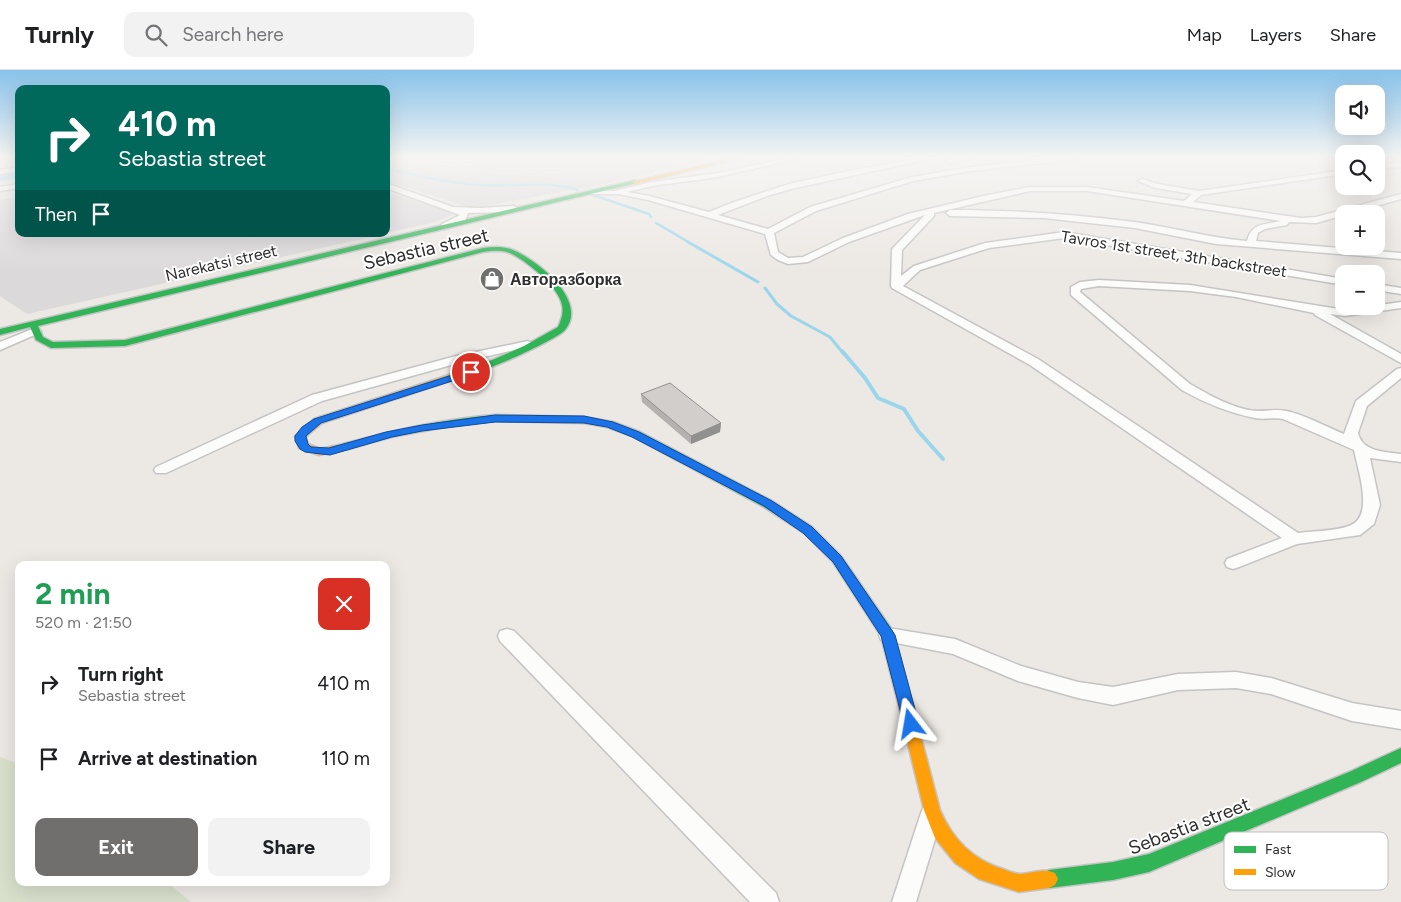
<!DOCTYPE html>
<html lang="en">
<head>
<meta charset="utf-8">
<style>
	:root { --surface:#fff; --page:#f2f2f2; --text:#202124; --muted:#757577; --line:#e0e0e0; --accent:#706f6e }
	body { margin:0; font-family:Figtree,sans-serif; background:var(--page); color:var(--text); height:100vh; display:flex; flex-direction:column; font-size:19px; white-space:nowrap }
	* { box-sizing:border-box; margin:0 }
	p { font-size:16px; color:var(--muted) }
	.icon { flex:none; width:28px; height:28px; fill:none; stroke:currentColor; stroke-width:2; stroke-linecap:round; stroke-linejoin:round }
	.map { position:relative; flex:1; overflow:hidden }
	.sheet { position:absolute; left:15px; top:491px; width:375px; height:325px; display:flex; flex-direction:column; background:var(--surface); border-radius:10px; box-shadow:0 5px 20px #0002 }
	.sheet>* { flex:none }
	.guide { position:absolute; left:15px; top:15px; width:375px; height:152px; border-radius:10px; box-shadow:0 5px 20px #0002; background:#00695c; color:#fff; overflow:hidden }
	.controls { position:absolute; left:1335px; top:15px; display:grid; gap:10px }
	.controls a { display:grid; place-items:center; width:50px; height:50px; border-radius:10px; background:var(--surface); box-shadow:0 5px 20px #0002; font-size:25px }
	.pin { position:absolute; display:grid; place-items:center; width:42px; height:42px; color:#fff; margin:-21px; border:2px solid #fff; border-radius:50%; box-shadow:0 1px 5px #0007 }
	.me { position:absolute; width:55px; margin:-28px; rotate:346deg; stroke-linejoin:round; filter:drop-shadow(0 0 4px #0008) }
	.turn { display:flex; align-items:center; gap:18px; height:105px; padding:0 20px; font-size:22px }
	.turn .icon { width:65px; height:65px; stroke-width:2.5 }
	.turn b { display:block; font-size:35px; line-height:42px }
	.then { display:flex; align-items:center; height:48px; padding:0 20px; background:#0003; gap:10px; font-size:19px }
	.round { display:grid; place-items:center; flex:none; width:52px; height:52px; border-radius:10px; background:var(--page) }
	.headline { display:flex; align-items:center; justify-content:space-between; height:85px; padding:0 20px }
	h1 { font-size:30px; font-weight:700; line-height:38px; color:#1e9e55 }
	.cta { display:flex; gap:10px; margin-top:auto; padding:10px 20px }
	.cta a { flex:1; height:58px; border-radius:10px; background:var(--accent); color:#fff; font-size:20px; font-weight:700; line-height:58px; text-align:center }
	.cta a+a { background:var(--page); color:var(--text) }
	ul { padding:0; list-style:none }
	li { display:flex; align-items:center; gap:15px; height:75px; padding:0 20px }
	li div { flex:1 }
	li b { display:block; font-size:19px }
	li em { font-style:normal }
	header { display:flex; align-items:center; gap:30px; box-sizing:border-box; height:70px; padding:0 25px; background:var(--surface); border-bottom:1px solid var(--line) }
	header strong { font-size:24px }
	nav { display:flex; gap:28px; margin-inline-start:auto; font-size:18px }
	.search { width:350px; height:45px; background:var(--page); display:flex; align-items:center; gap:12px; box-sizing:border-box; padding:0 18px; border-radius:10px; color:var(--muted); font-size:19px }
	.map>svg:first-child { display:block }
	.industrial { fill:#dcd9db }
	.cemetery { fill:#d8e0cc }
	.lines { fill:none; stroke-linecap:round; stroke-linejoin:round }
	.stream-far2 { stroke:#99d6ec; stroke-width:2.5 }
	.stream-far1 { stroke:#99d6ec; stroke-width:3 }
	.stream { stroke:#99d6ec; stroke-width:4 }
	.river { fill:#99d6ec; fill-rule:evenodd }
	.street-casing { stroke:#c5c4c5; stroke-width:3 }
	.fast-casing { stroke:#c5c4c5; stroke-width:3 }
	.slow-casing { stroke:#c5c4c5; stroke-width:3 }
	.street { fill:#fcfcfb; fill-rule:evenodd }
	.fast { fill:#30b455; fill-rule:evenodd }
	.slow { fill:#ff9f0a; fill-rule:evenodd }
	.rail { stroke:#dfdfe1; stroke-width:2 }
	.wall { fill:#b4b1af }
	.shaded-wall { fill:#92908e }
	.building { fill:#d1cecb; stroke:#92908e }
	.route { fill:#1a73e8; stroke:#114b97 }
	.labels { text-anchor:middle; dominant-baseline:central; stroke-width:4; stroke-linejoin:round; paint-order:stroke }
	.far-street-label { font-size:16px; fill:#2e2e2e; stroke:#fff }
	.far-poi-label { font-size:16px; font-weight:bold; fill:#2e2e2e; stroke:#fff; text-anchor:start }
	.street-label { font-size:19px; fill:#2e2e2e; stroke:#fff }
	.key { fill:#fff; stroke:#c0c0c0; stroke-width:1 }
	.key-label { font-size:14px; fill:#2e2e2e }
</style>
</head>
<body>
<header>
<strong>Turnly</strong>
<div class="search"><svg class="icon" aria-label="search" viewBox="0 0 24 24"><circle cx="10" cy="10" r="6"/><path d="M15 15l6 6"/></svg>Search here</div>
<nav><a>Map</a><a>Layers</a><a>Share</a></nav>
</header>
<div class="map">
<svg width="1401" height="832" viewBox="0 0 1401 832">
	<rect width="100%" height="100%" fill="#ece8e4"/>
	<g class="industrial">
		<polygon points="386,87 720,87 595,116 472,138 386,111"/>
		<polygon points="386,121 454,144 435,152 386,163"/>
		<polygon points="19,127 19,164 384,164 27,244 0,226 0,130"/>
	</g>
	<polygon class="cemetery" points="0,687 19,694 19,812 168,813 191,832 0,832"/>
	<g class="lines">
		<g class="stream-far2">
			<path d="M 386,98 C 417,106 449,113 482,115 C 514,117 546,110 578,120"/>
			<polyline points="590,124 649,144 651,147"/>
			<polyline points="656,153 690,173"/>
		</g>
		<g class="stream-far1">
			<polyline points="688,172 758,212"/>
			<polyline points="765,218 777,234 791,246 830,267 843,283"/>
		</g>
		<polyline class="stream" points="842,281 865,308 878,328 904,339 918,361 943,389"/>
		<polygon class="river" points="19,100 19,108 0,111 0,103"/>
		<g class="street-casing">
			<g id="street">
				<path d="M 794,87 L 806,87 L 718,107 L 652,116 L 627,122 L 649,126 L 709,142 L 734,132 L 789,114 L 849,101 L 926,87 L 939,87 L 795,118 L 767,126 L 718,145 L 768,159 L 810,137 L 912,107 L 971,97 L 1064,87 L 1084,87 L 1080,89 L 971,101 L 913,111 L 816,141 L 774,163 L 778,182 L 788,188 L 803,187 L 843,168 L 908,144 L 983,126 L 1030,117 L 1087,117 L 1184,131 L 1192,124 L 1156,118 L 1138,111 L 1142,109 L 1158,114 L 1199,121 L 1344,100 L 1344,104 L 1201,125 L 1193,132 L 1301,148 L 1316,147 L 1401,124 L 1401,129 L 1316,153 L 1289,152 L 1287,155 L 1265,159 L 1258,163 L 1256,171 L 1401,183 L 1401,189 L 1216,174 L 1135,158 L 1044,148 L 950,146 L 946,143 L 950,140 C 1012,140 1073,144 1134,152 C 1172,157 1209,168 1247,171 C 1252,152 1265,155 1281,151 L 1087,121 L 1030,121 L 934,143 L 934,146 L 902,180 L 901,206 L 914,196 L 985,173 L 1064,162 L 1344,209 L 1344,215 L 1064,168 L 989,178 L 920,200 L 903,216 L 1038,289 L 1298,463 C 1313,461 1335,461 1349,456 C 1375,447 1358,401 1354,380 L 1283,349 C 1274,347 1264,350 1255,348 C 1229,343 1205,333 1182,320 L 1071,225 L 1071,217 L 1080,212 L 1099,210 L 1190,215 L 1345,240 L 1401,232 L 1401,238 L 1345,246 L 1330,244 L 1401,284 L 1401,293 L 1315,245 L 1314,243 L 1236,227 L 1190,221 L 1099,216 L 1081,219 L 1080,222 L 1190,314 C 1209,325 1237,341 1259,341 C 1269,341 1277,339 1286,341 C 1306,345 1326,357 1344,364 L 1356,331 L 1397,299 L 1401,298 L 1401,308 L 1367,336 L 1358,363 C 1362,382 1386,382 1401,384 L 1401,392 L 1370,388 L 1380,435 L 1374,454 L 1360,465 L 1297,474 L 1239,497 L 1233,499 L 1227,497 L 1225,493 L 1227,489 L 1282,468 L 1030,295 L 892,218 L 891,216 L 892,179 L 925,145 L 849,172 L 808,192 L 788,194 L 778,190 L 771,185 L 765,164 L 648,130 L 619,124 L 590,124 L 586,122 L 590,120 L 614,121 L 652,112 L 718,103 Z"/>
				<polygon points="967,87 984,87 949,93 945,91"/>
				<polygon points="1401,93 1401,97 1376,98 1376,94"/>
				<polygon points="19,97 19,101 0,104 0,100"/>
				<polygon points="386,113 453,137 480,138 514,136 518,139 514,142 468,143 465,151 445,159 441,156 442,154 460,145 386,118"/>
				<polygon points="19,114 19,118 0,121 0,117"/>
				<polygon points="1376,214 1401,218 1401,224 1376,220"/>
				<polygon points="35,258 41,261 39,263 0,280 0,272"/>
				<polygon points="528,271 534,274 532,276 462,292 322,331 166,403 156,403 154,400 156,397 312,325 456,286"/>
				<polygon points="888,558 955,569 1021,596 1078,612 1113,617 1178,604 1236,602 1271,608 1352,633 1401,641 1401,659 1352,651 1271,624 1236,618 1178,620 1113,635 1078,628 1018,611 953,584 881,570 879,565 881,560"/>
				<polygon points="507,559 514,561 776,823 779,832 750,832 500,571 498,566 500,561"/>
				<polygon points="931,735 939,738 942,746 916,832 892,832 920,746 923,738"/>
			</g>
		</g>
		<g class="fast-casing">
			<g id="fast">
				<path d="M 635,110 L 637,111 L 637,113 L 38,256 L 43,267 L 53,272 L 125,270 L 483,178 C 493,177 504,176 513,180 C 537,190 589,231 565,260 C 557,269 499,295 486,299 L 481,296 L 483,294 L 524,276 L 558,257 C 561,250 564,243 562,235 C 559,217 524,188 507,182 C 499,180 491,181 483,182 L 125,276 L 51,278 L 36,270 L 30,257 L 0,265 L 0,259 Z"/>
				<path d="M 495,345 L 584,347 L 613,352 L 640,362 L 772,431 L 812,457 L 841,486 L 893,561 L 908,617 L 906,621 L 901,623 L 896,621 L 894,617 L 881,566 L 833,492 L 804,463 L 764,437 L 632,366 L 607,357 L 584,353 L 495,351 L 461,354 L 391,367 L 348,379 L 343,376 L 344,374 C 394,360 444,349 495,345 Z"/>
				<polygon points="1401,678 1401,693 1361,712 1149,802 1113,810 1049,818 1043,815 1040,809 1043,803 1049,800 1113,792 1149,784 1349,702"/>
			</g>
		</g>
		<g class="slow-casing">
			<g id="slow">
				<polygon points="737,87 745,87 635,114 632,112"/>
				<polygon points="486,293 491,296 489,298 322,353 305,367 308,374 320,379 348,373 353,376 352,378 319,385 299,378 295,366 314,349"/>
				<path d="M 901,611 L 906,613 L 908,617 L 940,740 C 952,768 973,790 1003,799 C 1008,801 1015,804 1021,804 C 1033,803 1044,798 1055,803 L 1058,809 L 1055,815 L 1049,818 L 1019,822 L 979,809 L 955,793 L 935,768 L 924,740 L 894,617 L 896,613 Z"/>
			</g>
		</g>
		<use href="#street" class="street"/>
		<use href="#fast" class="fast"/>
		<use href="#slow" class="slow"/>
		<polyline class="rail" points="397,87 497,103 558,107"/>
	</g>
	<polygon class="wall" points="641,324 721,353 720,362 691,374 642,332"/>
	<polygon class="shaded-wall" points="721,353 720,362 691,374 691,366"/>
	<polygon class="building" points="670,313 721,353 691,366 641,324"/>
	<linearGradient id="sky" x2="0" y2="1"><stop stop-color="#88c2ea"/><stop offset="0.43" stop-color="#f6f5f3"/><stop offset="1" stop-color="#f6f5f3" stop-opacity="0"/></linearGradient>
	<rect width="1401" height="203" fill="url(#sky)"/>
	<polygon class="route" points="471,299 476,302 474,304 321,353 306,366 308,374 311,377 329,378 386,362 422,355 495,345 584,346 613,352 639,362 772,431 812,457 841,486 895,565 919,654 916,659 911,661 905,659 881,566 833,492 803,463 764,436 632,367 607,357 584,353 495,352 422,361 392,367 330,385 305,382 300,379 295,371 295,366 302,357 314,349"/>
	<defs>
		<g id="shop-disc" transform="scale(1.25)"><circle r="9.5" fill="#706f6e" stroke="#fff"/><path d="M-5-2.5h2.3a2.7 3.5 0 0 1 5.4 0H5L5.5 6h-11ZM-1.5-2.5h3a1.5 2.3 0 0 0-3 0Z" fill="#fff"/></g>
	</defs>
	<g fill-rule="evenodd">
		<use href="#shop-disc" x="492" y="209"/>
	</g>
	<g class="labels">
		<g class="far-street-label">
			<text transform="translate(1174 184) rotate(9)">Tavros 1st street, 3th backstreet</text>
			<text transform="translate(221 193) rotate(-13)">Narekatsi street</text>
		</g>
		<g class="far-poi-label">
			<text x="510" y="209">Авторазборка</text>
		</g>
		<g class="street-label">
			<text transform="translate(426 179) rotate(-13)">Sebastia street</text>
			<text transform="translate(1189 756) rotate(-21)">Sebastia street</text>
		</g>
	</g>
	<rect x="1224" y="762" width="164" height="58" rx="8" class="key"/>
	<rect x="1234" y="776" width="22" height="7" fill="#30b455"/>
	<rect x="1234" y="799" width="22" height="6" fill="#ff9f0a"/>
	<g class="key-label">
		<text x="1265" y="784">Fast</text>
		<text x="1265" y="807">Slow</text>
	</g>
</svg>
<div class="controls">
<a><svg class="icon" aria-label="sound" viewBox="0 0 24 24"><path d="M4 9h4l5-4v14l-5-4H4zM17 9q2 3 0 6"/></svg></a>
<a><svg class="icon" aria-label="search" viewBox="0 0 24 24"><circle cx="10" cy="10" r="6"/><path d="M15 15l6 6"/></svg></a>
<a>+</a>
<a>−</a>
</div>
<div class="pin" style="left:471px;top:302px;background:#d93025"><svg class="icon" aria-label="arrive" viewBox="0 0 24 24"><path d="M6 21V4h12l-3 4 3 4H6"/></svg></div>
<svg class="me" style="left:911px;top:654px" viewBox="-20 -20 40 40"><path d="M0-17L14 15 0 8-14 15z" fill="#1a73e8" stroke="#fff" stroke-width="4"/></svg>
<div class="guide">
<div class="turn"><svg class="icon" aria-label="right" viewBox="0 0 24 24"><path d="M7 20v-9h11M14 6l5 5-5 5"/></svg><div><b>410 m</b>Sebastia street</div></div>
<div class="then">Then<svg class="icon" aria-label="arrive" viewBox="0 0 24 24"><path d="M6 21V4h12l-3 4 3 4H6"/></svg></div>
</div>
<section class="sheet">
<div class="headline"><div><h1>2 min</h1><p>520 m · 21:50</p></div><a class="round" style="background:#d93025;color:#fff"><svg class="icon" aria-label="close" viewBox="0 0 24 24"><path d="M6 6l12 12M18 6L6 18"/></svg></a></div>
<ul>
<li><svg class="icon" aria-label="right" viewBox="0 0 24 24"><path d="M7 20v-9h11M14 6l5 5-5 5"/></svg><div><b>Turn right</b><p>Sebastia street</p></div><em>410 m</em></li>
<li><svg class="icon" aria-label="arrive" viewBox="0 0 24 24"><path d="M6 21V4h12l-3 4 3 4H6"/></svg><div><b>Arrive at destination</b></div><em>110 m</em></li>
</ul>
<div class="cta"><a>Exit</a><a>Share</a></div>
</section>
</div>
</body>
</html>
